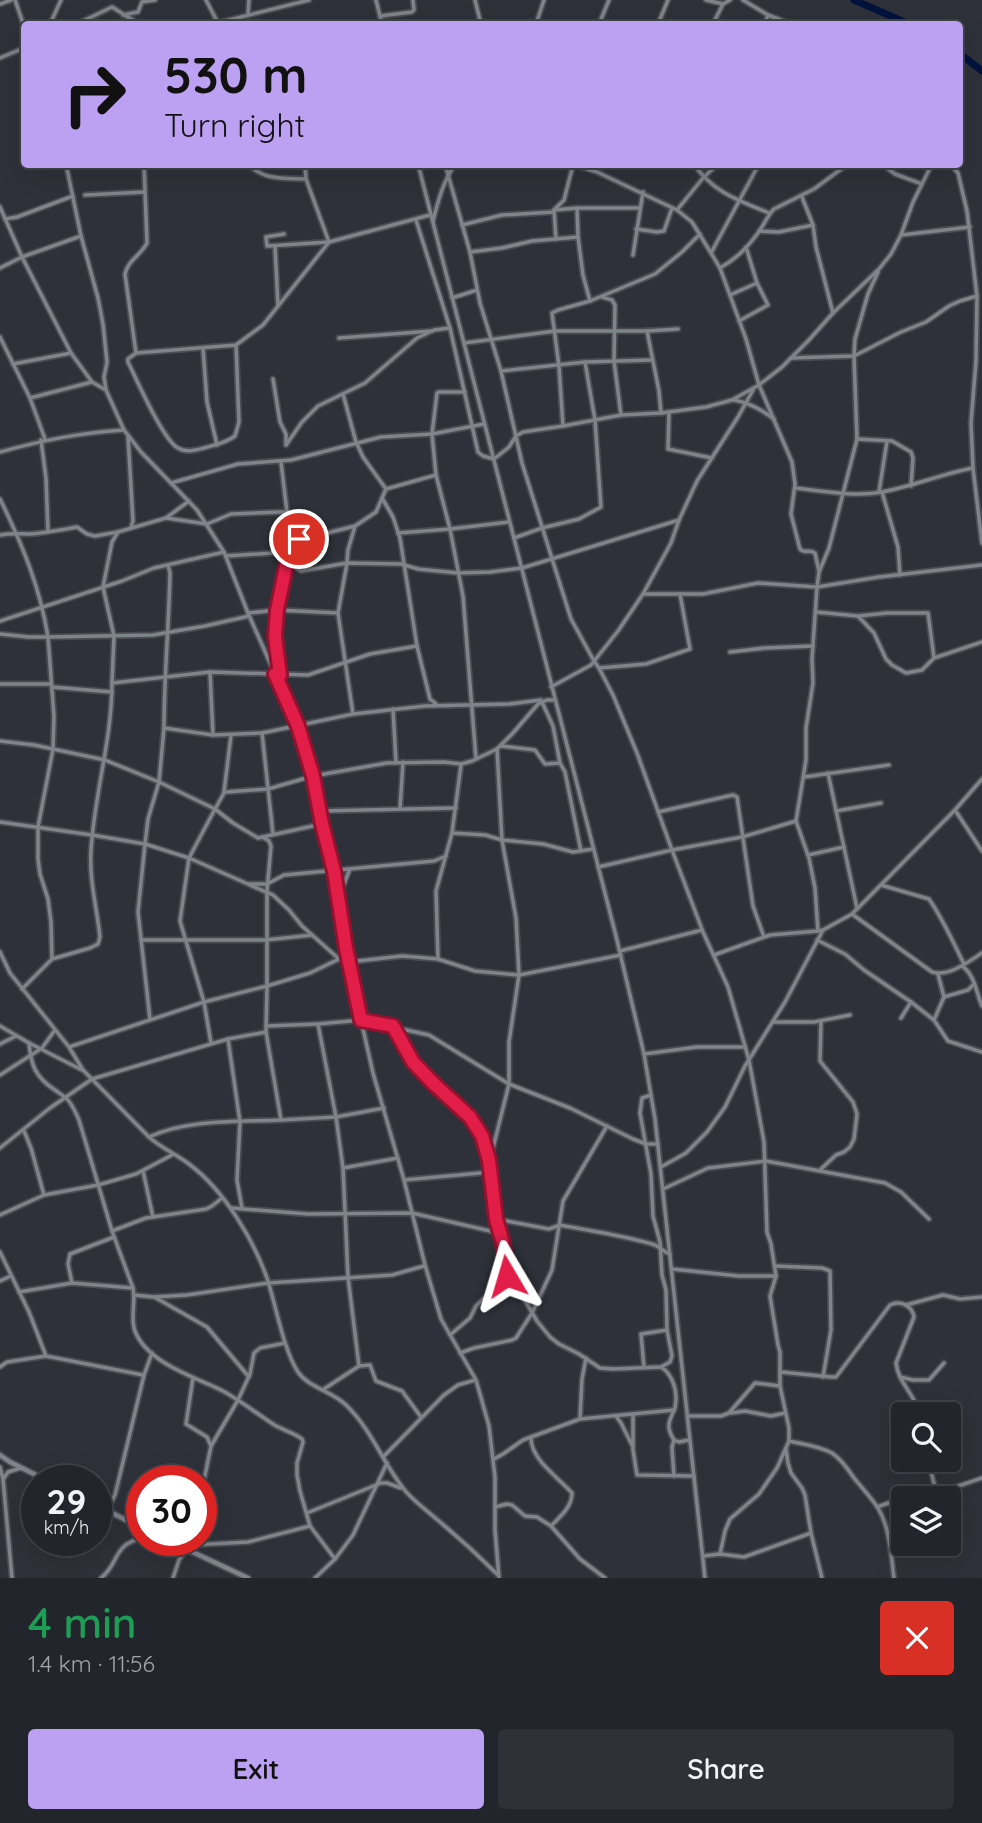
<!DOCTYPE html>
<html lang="en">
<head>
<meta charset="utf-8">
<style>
	:root { --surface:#22252b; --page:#2e3137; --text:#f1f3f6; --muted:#a2a5a9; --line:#3f4247; --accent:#bca0f2 }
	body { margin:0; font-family:Quicksand,sans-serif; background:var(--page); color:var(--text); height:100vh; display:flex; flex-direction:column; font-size:26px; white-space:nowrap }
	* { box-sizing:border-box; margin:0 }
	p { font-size:23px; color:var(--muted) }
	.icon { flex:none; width:38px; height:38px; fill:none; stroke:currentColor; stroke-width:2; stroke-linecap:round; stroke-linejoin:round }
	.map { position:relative; height:1578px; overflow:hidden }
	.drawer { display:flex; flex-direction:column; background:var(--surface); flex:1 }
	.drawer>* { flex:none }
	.banner { position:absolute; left:21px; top:21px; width:942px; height:147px; border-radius:7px; box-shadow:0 7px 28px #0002,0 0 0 2px var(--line); background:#bca0f2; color:#111; overflow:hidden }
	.buttons { position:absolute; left:891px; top:1402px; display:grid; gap:14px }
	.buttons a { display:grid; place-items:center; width:70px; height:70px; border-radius:7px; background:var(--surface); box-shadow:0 7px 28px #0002,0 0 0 2px var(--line); font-size:35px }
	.speed { position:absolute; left:21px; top:1465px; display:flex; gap:14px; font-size:35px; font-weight:700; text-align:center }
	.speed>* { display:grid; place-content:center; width:91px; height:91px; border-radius:50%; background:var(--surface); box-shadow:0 7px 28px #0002,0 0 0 2px var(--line); line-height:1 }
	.speed small { font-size:18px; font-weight:400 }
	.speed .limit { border:10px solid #d22; background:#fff; color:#111 }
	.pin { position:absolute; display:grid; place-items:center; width:60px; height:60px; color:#fff; margin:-30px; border:4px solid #fff; border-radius:50%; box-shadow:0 2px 7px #0007 }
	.me { position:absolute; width:77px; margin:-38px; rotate:353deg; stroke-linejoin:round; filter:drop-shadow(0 0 5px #0008) }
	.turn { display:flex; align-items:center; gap:24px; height:147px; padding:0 28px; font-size:32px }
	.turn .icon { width:91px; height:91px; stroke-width:2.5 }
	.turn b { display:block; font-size:49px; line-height:60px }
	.round { display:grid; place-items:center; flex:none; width:74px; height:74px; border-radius:7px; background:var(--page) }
	.head { display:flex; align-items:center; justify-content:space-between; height:119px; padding:0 28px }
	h1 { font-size:42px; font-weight:600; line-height:52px; color:#1e9e55 }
	.button { display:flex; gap:14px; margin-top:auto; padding:14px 28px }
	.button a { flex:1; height:80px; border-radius:7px; background:var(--accent); color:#111; font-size:28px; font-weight:600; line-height:80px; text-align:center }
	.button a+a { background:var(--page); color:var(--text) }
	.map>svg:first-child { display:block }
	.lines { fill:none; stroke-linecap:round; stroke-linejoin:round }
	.river { stroke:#00123d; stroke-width:7 }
	.street-casing { stroke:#4a4c52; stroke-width:7 }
	.secondary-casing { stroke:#4a4c52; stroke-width:8 }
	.street { stroke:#7f838b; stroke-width:3.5 }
	.secondary { stroke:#7f838b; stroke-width:4.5 }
	.route-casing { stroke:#92132f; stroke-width:18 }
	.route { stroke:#e11d48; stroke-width:12 }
</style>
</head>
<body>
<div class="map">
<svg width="982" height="1578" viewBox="0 0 982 1578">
	<rect width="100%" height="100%" fill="#2e3139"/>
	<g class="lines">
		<g class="river">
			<polyline points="854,0 909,24"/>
			<polyline points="959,53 982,71"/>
		</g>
		<g class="street-casing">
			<g id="street">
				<polyline points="15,0 24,26"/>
				<polyline points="206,0 218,23"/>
				<polyline points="376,0 382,24"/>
				<polyline points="475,0 481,24"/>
				<polyline points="706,0 723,4"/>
				<polyline points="743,0 768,15 791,24"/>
				<polyline points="0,4 11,0"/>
				<polyline points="123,15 138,12 142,2 155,0"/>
				<polyline points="248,15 249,0"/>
				<polyline points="380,16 412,12 414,10 413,0"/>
				<polyline points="50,24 61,0"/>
				<polyline points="77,24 112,7 139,24"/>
				<polyline points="213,24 309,0"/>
				<polyline points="536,24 544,0"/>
				<polyline points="599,24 609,0"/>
				<polyline points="658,24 668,0"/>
				<polyline points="713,24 723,4 730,0"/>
				<polyline points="765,24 768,15"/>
				<polyline points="0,58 24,48"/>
				<polyline points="66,164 81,236 98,298 103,324 107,362 104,377 106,390 124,430 141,452 197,510 224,552 248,613 298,726 306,750 322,824 335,871 346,948 361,1020 373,1073 404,1180 425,1265 441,1319 476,1380 489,1426 495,1477 495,1530 499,1578"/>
				<path d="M 249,164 C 262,181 287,178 306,179"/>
				<polyline points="418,164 616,936 644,1054 655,1119 705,1578"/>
				<polyline points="445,164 470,252 480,303 501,371 522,463 571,619 594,661 599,668 613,695 637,753 672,850 598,867"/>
				<path d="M 572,164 L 597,172 L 677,210 L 692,222 L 711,253 L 720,268 L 746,339 L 759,385 L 792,462 L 795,484 L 791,514 L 800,549 C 805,554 810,549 815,553 L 819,571"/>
				<path d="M 694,164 C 712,192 740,201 769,213"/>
				<polyline points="882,164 895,174 922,184"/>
				<polyline points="950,164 958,173 967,211 977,296 976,361 971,423 973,468 982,543"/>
				<polyline points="85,195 144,192"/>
				<polyline points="802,197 813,225 816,247 833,313"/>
				<polyline points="0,207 22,257 71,353 92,382 106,390"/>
				<polyline points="577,208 578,237"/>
				<polyline points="554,210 577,208 639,208"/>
				<polyline points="677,210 703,178 718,164"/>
				<polyline points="5,219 17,217 73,196"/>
				<polyline points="416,220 450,328"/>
				<path d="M 433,221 C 438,201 443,182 455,164"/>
				<polyline points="462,225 502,215 554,212"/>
				<polyline points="636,229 657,232 664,231 672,208"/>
				<polyline points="759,231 779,232 813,225"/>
				<polyline points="284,234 266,237 267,246 329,242 430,215"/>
				<polyline points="901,235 970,227"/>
				<polyline points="556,239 554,210 564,200 573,165"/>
				<polyline points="275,246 278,306"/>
				<polyline points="470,252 502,248 532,241 578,237 583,275 590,301"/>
				<polyline points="711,253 759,164"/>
				<polyline points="633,255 643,192"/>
				<polyline points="0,268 22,257 81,236"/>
				<path d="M 720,268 C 737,258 746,249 758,233 C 764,225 767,216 774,209 L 814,189 L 848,164"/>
				<polyline points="730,295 757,283"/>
				<polyline points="602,297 612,300 615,305 614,361 621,415"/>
				<polyline points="452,298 477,290"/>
				<polyline points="739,321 768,305 757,283 746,247"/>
				<polyline points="0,337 30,398 45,439"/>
				<polyline points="339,338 432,331"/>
				<polyline points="464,343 555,331 647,331"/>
				<path d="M 236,345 L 239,422 L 235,436 C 226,443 215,445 204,448 C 196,450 186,453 178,448 C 163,440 137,380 128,362 L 128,359 L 136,353 L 236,345 L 263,325 L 329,242 L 306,179 L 305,164"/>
				<polyline points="203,348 207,402 217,445"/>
				<path d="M 136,353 L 125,274 C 128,260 141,255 147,243 L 144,164"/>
				<polyline points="791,358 854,356 901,332 926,322 949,306 960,301 977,296"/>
				<polyline points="13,364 71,353"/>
				<polyline points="501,371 585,362 652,360"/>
				<polyline points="273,379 280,422 286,434 286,443"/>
				<polyline points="465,392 439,392 437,393 432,434 436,475 450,529 463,596 476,759"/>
				<polyline points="343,394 356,442 363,457 386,489"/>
				<polyline points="30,398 92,382"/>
				<path d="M 734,400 C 750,403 761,409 774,419"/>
				<polyline points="669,412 668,449 712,458"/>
				<polyline points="661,413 659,391 647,331 678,329"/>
				<polyline points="563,426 559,366 552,313 558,310 590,301 655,274 682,252 700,234"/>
				<polyline points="128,436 133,521 131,528"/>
				<polyline points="857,439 892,441 911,452 913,458 911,486"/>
				<polyline points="41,440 46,478 48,532"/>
				<polyline points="286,445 302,422 318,406 365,383 417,338 434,330 450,328 478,452 483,456 494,459 509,447 516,436 523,432 563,426 621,415 661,413 706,407 732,400 759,385 782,367 808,341 833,313 879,269 891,254 901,235 913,202 932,164"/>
				<path d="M 0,452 C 44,440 79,433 124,430"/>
				<polyline points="281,462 287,512"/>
				<polyline points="171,483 238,464 291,460 381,437 432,434 484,424"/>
				<path d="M 795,488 C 824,491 853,497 882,492 C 913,486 942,474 973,468"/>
				<polyline points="879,492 887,441"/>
				<polyline points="882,492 898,547 900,575"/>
				<polyline points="382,498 393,517 400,538 417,646 430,699 436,704"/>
				<path d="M 0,499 C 22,544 40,587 48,637 L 29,637 L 0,634"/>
				<polyline points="166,518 189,501"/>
				<polyline points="398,533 450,529 509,522"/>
				<path d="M 0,535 C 11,533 19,534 29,534 C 45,533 61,530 77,527 L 87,534 L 95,536 L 118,532 L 166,518 L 207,524 L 231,514 L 281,512 L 287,512 L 292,545"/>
				<polyline points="514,538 542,528 579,519 601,507 595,420 585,362"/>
				<polyline points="226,556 289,552 296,568 301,571 347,563 401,564 418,569 458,573 490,572 522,568 679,520"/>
				<polyline points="643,594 671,543 679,520 697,481 738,417 753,390"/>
				<polyline points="816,612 858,616 887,613 928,613 934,658"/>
				<polyline points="248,613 277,610 338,613"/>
				<polyline points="858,616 874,633 886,659 892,665 906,673 922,670 934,658 982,642"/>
				<polyline points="0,621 122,581 154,568 224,552"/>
				<polyline points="730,652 765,648 813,646"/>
				<polyline points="599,668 646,664 690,649 680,594"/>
				<polyline points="210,672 213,735"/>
				<path d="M 280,675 C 278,662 276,649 276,636 C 275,616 284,557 295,541 L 355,526 L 376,512 L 386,489 L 436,475"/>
				<polyline points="112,683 114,636 103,587 112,542 118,532"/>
				<polyline points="0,684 51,684"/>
				<polyline points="52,687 112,692"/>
				<polyline points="551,687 591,665 618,631 643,594 703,594 758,583 817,587 879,577 982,565"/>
				<polyline points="542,702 553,726 560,763 565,772 581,851"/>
				<polyline points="393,709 396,762"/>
				<polyline points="353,714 338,613 347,563 348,550 355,526"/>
				<path d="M 164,728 C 164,676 169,625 170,573 L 168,565"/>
				<polyline points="0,741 34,745 105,760 159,782 164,728 213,735 262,733"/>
				<polyline points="501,746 535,750 545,764 560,763"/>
				<polyline points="828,773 857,908"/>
				<polyline points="804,777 889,765"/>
				<polyline points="224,792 231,735"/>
				<polyline points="400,809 403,762"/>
				<polyline points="955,810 982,851"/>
				<polyline points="319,811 456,808"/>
				<polyline points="836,811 881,803"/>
				<polyline points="658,812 733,795 737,797 753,906 764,937"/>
				<polyline points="0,822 92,835 145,844 148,819 159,782 215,809 224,793 226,792 268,789 313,776 387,763 444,762 461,764 472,761 497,749 513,733 538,704 547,700 553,700"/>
				<polyline points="452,833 485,835 502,840 543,844 573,852 593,849"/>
				<polyline points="273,834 262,733 353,714 425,706 509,704 541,700"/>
				<polyline points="808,855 844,847"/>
				<polyline points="250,885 273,895 289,910 302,926 339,959 349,962 402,956 415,957 438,959 475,971 519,975 621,955"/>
				<path d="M 881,885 L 929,899 C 943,919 953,942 964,964"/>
				<polyline points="339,896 350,869"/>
				<path d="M 852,914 L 932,972 C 949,977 968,962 982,953"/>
				<polyline points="823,930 818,931 815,888 809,858 796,821 806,760 806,728 813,683 812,659 817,587 819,572 829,548 857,439 854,356 855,339 868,294 878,272"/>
				<polyline points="141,940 266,940 312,935"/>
				<polyline points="817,940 845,954 864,970 911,1002 934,1020 948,1041 982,1052"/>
				<polyline points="620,951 702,930"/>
				<polyline points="0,952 10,973 69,1047 83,1070"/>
				<polyline points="714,955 770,935 818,931"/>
				<polyline points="52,959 51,922 48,899 40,874 38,859 38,827 53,749 54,716 48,637 153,635 205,626 249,616"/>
				<polyline points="438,959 436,891 452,833 461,765"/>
				<path d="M 962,966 C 975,975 976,992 982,1006"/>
				<path d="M 22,989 L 52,959 L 90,948 L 98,944 L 100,937 C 97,908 89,880 91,851 C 94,795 112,740 112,683 L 210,672 L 308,675 L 370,654 L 417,646"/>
				<polyline points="944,997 968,990 973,985"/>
				<polyline points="901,1018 911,1002"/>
				<polyline points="150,1019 138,912 145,844 189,858 248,884 267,884 284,875 434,861 446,856"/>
				<polyline points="934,1020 944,997 938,974"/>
				<polyline points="773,1022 814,1022 850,1015"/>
				<path d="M 0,1026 L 29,1043 L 84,1071 L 149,1137 C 161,1148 176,1154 189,1164 C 224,1190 254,1240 268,1281 C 276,1307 284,1351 298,1372 C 309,1388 332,1391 346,1405 C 371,1429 382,1461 403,1488 C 411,1499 424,1508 434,1517 C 456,1535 477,1554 497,1574"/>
				<polyline points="266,1026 318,1024"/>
				<polyline points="393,1026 413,1062 433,1083 470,1117 482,1136 490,1160 496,1219 503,1243 507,1276 476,1306 470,1318 450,1335"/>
				<polyline points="266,1032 267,986 310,973 339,959"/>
				<path d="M 29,1043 C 31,1065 35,1077 55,1090 C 59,1093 64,1096 68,1100 C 73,1106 76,1113 79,1120 L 112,1231 L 133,1288 C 136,1302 130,1318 135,1331 C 147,1363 195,1377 223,1391 C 241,1401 256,1413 273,1424 C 282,1430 293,1432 302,1439 L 303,1442 L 297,1463 L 297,1475 L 300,1491 L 310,1526 L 335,1559"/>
				<polyline points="211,1043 204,1002 180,921 189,858 215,809 233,823 258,838 322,824"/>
				<polyline points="0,1044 16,1036"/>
				<polyline points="69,1047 204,1002 267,986 267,891 271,846 269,841 264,838"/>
				<polyline points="644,1054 697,1047 745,1047"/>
				<polyline points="0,1075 42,1048 55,1030"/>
				<polyline points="281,1120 336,1117 384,1108"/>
				<polyline points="24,1131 31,1148 44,1195"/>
				<path d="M 149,1137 C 188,1119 238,1122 281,1120 L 266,1032 L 228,1039"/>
				<polyline points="0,1148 50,1108 92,1079 228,1039 240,1122 237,1180 242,1208"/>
				<polyline points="490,1160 509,1084 509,1042 519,975 516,918 502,840 497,749"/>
				<polyline points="661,1167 686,1153 707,1132 725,1107 745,1066 785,1002 823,930 852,914 955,810 982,779"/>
				<polyline points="343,1168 398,1158"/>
				<polyline points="820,1170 836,1155 844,1152 850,1147 854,1139 857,1114 853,1102 820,1061 821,1021"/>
				<polyline points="143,1171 153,1217"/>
				<polyline points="404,1180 491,1172"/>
				<polyline points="663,1189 708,1168 766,1161 885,1183 901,1192 929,1219"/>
				<polyline points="231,1208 308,1214 412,1213 499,1233"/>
				<polyline points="0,1215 44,1195 98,1185 136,1174 172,1155"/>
				<path d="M 496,1219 L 549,1229 L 560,1225 C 591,1231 622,1235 652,1244 C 660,1246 663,1252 670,1254"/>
				<polyline points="112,1231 146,1218 206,1209 212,1206 222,1198"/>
				<polyline points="0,1252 29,1312 46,1356 7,1362 0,1367"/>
				<polyline points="775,1266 822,1268 830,1271 831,1330 823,1377"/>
				<polyline points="672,1269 739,1276 776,1276"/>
				<polyline points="507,1276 515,1283 537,1321 550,1337 559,1344 579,1354 600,1368 613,1369 661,1367 670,1362 672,1356 667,1330 666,1290 662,1275 660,1242 653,1216 651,1174 640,1113 642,1098 651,1095"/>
				<polyline points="0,1281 11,1276"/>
				<polyline points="72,1283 68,1264 70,1254 114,1237"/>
				<polyline points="19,1292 72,1283 133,1288"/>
				<polyline points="134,1295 154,1297 187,1295 268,1283 392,1275 424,1266"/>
				<polyline points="522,1295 539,1298"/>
				<polyline points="156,1298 207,1327 249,1377"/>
				<polyline points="906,1305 943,1295 960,1299 982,1297"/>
				<polyline points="460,1353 474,1348 512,1340 516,1338 532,1313 552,1270 563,1201 607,1126"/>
				<polyline points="46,1356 143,1375"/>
				<polyline points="359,1366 348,1277 343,1168 336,1117 318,1024 361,1020 429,1035 509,1084 570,1108 633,1139 646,1144 658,1144"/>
				<polyline points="644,1367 641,1334 667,1330"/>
				<path d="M 661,1367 C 674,1375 678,1394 675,1408 C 673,1413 670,1418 669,1424 C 668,1430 671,1435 674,1440 L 679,1442 L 689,1440"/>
				<path d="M 781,1372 L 831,1377 L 836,1377 L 890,1305 C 900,1300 912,1305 914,1317 L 896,1363 C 898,1382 915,1395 920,1414"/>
				<polyline points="900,1377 913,1380 929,1380 944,1363"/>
				<polyline points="193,1378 186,1424 207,1437 211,1446"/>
				<polyline points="324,1389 359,1366 370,1365 376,1381 402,1391 421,1417"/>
				<polyline points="918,1410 953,1409 948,1430"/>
				<polyline points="731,1413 745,1411 771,1416 785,1413"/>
				<polyline points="633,1415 633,1450 637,1475 694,1476"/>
				<polyline points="616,1416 621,1423 632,1445"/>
				<polyline points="688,1416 721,1416 729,1413 755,1383 780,1386"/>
				<polyline points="580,1418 582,1379 586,1358"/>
				<path d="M 531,1437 C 530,1459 558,1477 572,1493 C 572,1507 560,1517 551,1526"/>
				<polyline points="674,1440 672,1447 674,1476"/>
				<path d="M 789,1441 C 803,1444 819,1446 832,1453 C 841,1459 848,1469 854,1478 C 862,1488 871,1497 878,1508 C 890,1528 891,1555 894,1578"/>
				<polyline points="786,1449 788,1463 791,1473 802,1488 805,1495 811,1533 822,1578"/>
				<polyline points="384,1456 444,1395 458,1385 475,1380"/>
				<polyline points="494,1459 503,1454 523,1440 580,1419 674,1410"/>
				<polyline points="928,1460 936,1491"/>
				<polyline points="0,1467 3,1479 12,1578"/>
				<polyline points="4,1478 8,1472 21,1468"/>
				<polyline points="201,1495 211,1446 238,1400 250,1374 254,1353 260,1348 285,1343"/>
				<path d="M 924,1498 C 943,1491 962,1485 982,1478"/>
				<polyline points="495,1507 507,1504 512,1505 525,1516 537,1517 551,1526 580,1559 605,1578"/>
				<polyline points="877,1507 903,1498"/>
				<polyline points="107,1510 115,1495 144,1375 152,1353"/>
				<polyline points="307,1513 381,1483 387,1483 401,1488"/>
				<polyline points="192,1545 248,1542 310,1526"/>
				<polyline points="191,1552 193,1540"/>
				<polyline points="720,1554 725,1531 730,1519 759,1494 777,1468 789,1441 789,1428 780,1386 780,1352 778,1345 770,1296 776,1276 771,1244 767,1232 764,1142 749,1060 728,987 703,932 672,850 742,837 796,821"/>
				<polyline points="703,1556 720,1554 744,1557 811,1533"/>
				<path d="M 101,1578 C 120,1563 112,1545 142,1538"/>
				<polyline points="173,1578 179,1560 186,1549"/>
				<polyline points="315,1578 335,1559 353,1535 387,1463"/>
			</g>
		</g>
		<g class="secondary-casing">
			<g id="secondary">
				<polyline points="0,1455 10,1462 46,1480"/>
				<polyline points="96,1505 142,1528"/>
				<polyline points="167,1540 248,1578"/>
			</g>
		</g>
		<use href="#street" class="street"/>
		<use href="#secondary" class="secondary"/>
	</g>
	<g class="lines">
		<g class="route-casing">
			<polyline id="route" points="299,539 292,545 289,552 277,610 275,636 280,675 275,674 298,726 313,776 322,824 334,871 346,948 361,1020 393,1026 413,1062 433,1083 470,1117 482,1136 489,1160 496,1219 503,1243 507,1276"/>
		</g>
		<use href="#route" class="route"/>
	</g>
</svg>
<div class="buttons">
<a><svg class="icon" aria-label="search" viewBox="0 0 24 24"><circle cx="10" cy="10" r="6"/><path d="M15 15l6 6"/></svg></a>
<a><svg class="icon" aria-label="layers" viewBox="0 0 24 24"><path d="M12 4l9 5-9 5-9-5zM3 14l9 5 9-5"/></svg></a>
</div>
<div class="speed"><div>29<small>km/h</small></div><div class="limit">30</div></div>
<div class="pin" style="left:299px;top:539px;background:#d93025"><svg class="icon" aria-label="arrive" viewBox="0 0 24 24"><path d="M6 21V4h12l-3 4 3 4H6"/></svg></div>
<svg class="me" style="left:507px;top:1276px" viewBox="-20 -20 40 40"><path d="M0-17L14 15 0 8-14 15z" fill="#e11d48" stroke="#fff" stroke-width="4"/></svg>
<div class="banner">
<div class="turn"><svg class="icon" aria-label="right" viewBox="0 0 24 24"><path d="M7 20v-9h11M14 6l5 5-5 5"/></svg><div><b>530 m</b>Turn right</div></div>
</div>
</div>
<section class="drawer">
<div class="head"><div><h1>4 min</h1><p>1.4 km · 11:56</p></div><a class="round" style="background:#d93025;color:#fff"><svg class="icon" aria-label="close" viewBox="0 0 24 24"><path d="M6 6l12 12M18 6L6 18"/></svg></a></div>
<div class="button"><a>Exit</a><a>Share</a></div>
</section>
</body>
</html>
